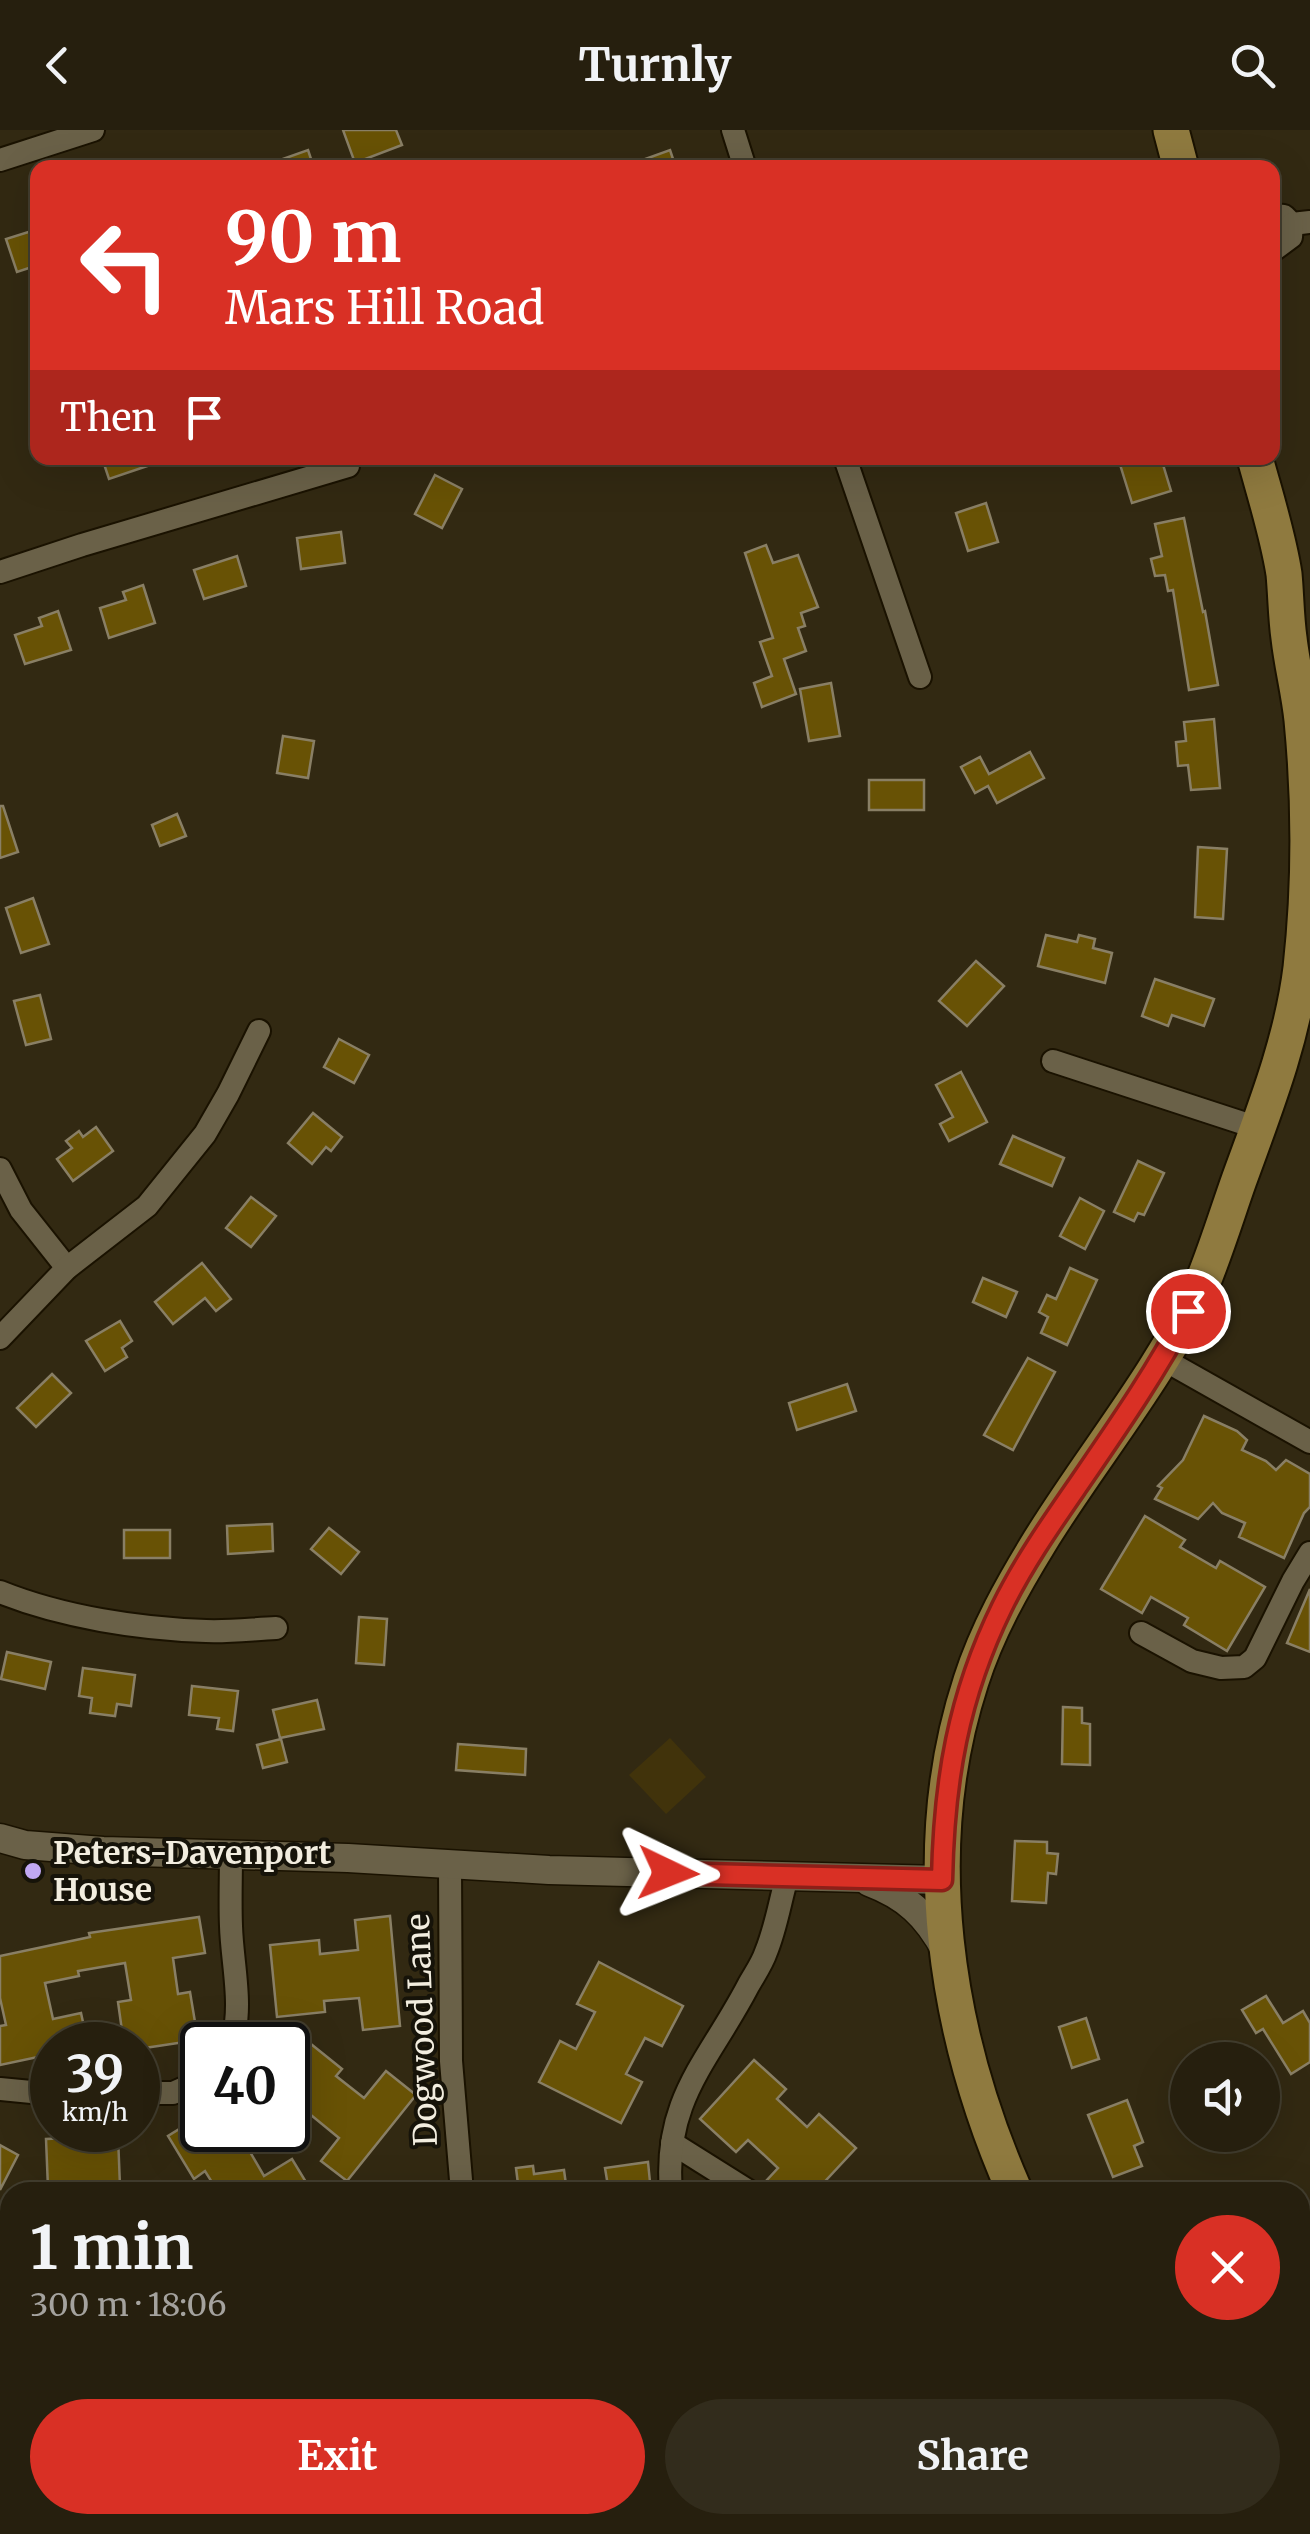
<!DOCTYPE html>
<html lang="en">
<head>
<meta charset="utf-8">
<style>
	:root { --surface:#261f0e; --page:#322c1c; --text:#f1f3f6; --muted:#a4a29e; --line:#423d2e; --accent:#d93025 }
	body { margin:0; font-family:Merriweather,serif; background:var(--page); color:var(--text); height:100vh; display:flex; flex-direction:column; font-size:38px; white-space:nowrap }
	* { box-sizing:border-box; margin:0 }
	p { font-size:32px; color:var(--muted) }
	.icon { flex:none; width:55px; height:55px; fill:none; stroke:currentColor; stroke-width:2; stroke-linecap:round; stroke-linejoin:round }
	.map { position:relative; flex:1; overflow:hidden }
	.side { position:absolute; left:0px; top:2052px; width:1310px; height:352px; display:flex; flex-direction:column; background:var(--surface); border-radius:30px 30px 0 0; box-shadow:0 10px 40px #0002,0 0 0 2px var(--line) }
	.side>* { flex:none }
	.top-card { position:absolute; left:30px; top:30px; width:1250px; height:305px; border-radius:20px; box-shadow:0 10px 40px #0002,0 0 0 2px var(--line); background:#d93025; color:#fff; overflow:hidden }
	.controls { position:absolute; left:1170px; top:1912px; display:grid; gap:20px }
	.controls a { display:grid; place-items:center; width:110px; height:110px; border-radius:50%; background:var(--surface); box-shadow:0 10px 40px #0002,0 0 0 2px var(--line); font-size:50px }
	.speed { position:absolute; left:30px; top:1892px; display:flex; gap:20px; font-size:50px; font-weight:700; text-align:center }
	.speed>* { display:grid; place-content:center; width:130px; height:130px; border-radius:50%; background:var(--surface); box-shadow:0 10px 40px #0002,0 0 0 2px var(--line); line-height:1 }
	.speed small { font-size:25px; font-weight:400 }
	.speed .limit { border:5px solid #111; border-radius:15px; background:#fff; color:#111 }
	.pin { position:absolute; display:grid; place-items:center; width:85px; height:85px; color:#fff; margin:-42px; border:5px solid #fff; border-radius:50%; box-shadow:0 2px 10px #0007 }
	.me { position:absolute; width:110px; margin:-55px; rotate:92deg; stroke-linejoin:round; filter:drop-shadow(0 0 8px #0008) }
	.turn { display:flex; align-items:center; gap:35px; height:210px; padding:0 30px; font-size:45px }
	.turn .icon { width:130px; height:130px; stroke-width:2.5 }
	.turn b { display:block; font-size:70px; line-height:85px }
	.then { display:flex; align-items:center; height:95px; padding:0 30px; background:#0003; gap:20px; font-size:38px }
	.round { display:grid; place-items:center; flex:none; width:105px; height:105px; border-radius:52px; background:var(--page) }
	.headline { display:flex; align-items:center; justify-content:space-between; height:170px; padding:0 30px }
	h1 { font-size:60px; font-weight:700; line-height:75px }
	.action { display:flex; gap:20px; margin-top:auto; padding:20px 30px }
	.action a { flex:1; height:115px; border-radius:60px; background:var(--accent); color:#fff; font-size:40px; font-weight:700; line-height:115px; text-align:center }
	.action a+a { background:var(--page); color:var(--text) }
	header { display:flex; justify-content:space-between; align-items:center; height:130px; padding:0 30px; background:var(--surface); font-size:45px; font-weight:700 }
	.map>svg:first-child { display:block }
	.built { fill:#3e3314 }
	.green { fill:#41330b }
	.building { fill:#685205; stroke:#897f65; stroke-width:2.5 }
	.lines { fill:none; stroke-linecap:round; stroke-linejoin:round }
	.minor-casing { stroke:#1a1200; stroke-width:26 }
	.tertiary-casing { stroke:#1a1200; stroke-width:31 }
	.primary-casing { stroke:#1a1200; stroke-width:39 }
	.minor { stroke:#6a6148; stroke-width:22 }
	.tertiary { stroke:#6a6148; stroke-width:28 }
	.primary { stroke:#8f7a3f; stroke-width:35 }
	.route-casing { stroke:#8d1f18; stroke-width:25 }
	.route { stroke:#d93025; stroke-width:18 }
	.poi-dot { fill:#c1a8f3; stroke:#161309; stroke-width:4 }
	.labels { text-anchor:middle; dominant-baseline:central; stroke-width:8; stroke-linejoin:round; paint-order:stroke }
	.poi-label { font-size:32px; font-weight:bold; fill:#f2eddf; stroke:#161309; text-anchor:start }
	.street-label { font-size:32px; fill:#f2eddf; stroke:#161309 }
</style>
</head>
<body>
<header><svg class="icon" aria-label="back" viewBox="0 0 24 24"><path d="M15 5l-7 7 7 7"/></svg>Turnly<svg class="icon" aria-label="search" viewBox="0 0 24 24"><circle cx="10" cy="10" r="6"/><path d="M15 15l6 6"/></svg></header>
<div class="map">
<svg width="1310" height="2404" viewBox="0 0 1310 2404">
	<rect width="100%" height="100%" fill="#322912"/>
	<polygon class="built" points="0,2359 10,2359 10,2395 310,2395 311,2404 0,2404"/>
	<polygon class="green" points="670,1608 706,1647 666,1684 629,1645"/>
	<g class="building">
		<polygon points="343,0 396,0 402,15 355,33"/>
		<polygon points="308,20 314,38 266,38 266,35"/>
		<polygon points="670,20 676,38 626,38 626,36"/>
		<polygon points="38,99 38,135 17,142 6,109"/>
		<polygon points="102,328 165,328 165,330 109,349"/>
		<polygon points="1118,328 1161,328 1171,361 1132,373"/>
		<polygon points="435,345 462,359 442,398 415,384"/>
		<polygon points="986,373 998,412 968,421 956,383"/>
		<polygon points="1184,388 1203,482 1205,481 1218,555 1189,560 1173,460 1168,461 1165,445 1155,446 1151,429 1162,426 1155,394"/>
		<polygon points="341,402 345,433 301,439 297,408"/>
		<polygon points="766,415 773,433 798,425 818,477 801,483 805,496 798,498 806,521 784,529 796,564 762,577 754,553 772,546 760,512 773,508 745,423"/>
		<polygon points="237,426 246,456 204,469 194,440"/>
		<polygon points="143,455 155,493 109,508 100,478 126,470 123,462"/>
		<polygon points="58,481 71,520 25,534 15,505 42,496 39,488"/>
		<polygon points="831,553 840,606 809,611 800,559"/>
		<polygon points="1214,589 1220,658 1191,660 1188,635 1178,636 1176,612 1186,611 1184,592"/>
		<polygon points="283,606 314,611 308,648 277,643"/>
		<polygon points="1030,622 1044,648 997,673 988,656 975,663 961,637 980,627 989,644"/>
		<rect x="869" y="650" width="55" height="30"/>
		<polygon points="0,676 3,676 18,722 0,728"/>
		<polygon points="177,684 186,706 160,716 152,695"/>
		<polygon points="1198,717 1227,719 1223,789 1195,787"/>
		<polygon points="33,768 49,814 21,823 6,778"/>
		<polygon points="1046,805 1077,812 1079,805 1095,809 1093,818 1112,823 1105,853 1038,836"/>
		<polygon points="976,831 1004,856 967,896 939,871"/>
		<polygon points="1155,849 1214,869 1204,896 1172,885 1168,896 1142,886"/>
		<polygon points="40,865 51,909 26,915 14,871"/>
		<polygon points="339,909 369,925 354,953 324,937"/>
		<polygon points="961,942 987,992 949,1011 940,994 953,987 936,955"/>
		<polygon points="313,983 342,1007 331,1021 326,1017 312,1034 288,1013"/>
		<polygon points="96,997 113,1021 73,1051 57,1029 72,1018 66,1011 79,1001 83,1007"/>
		<polygon points="1013,1006 1064,1028 1052,1056 1000,1034"/>
		<polygon points="1138,1031 1164,1043 1144,1085 1138,1083 1134,1091 1114,1082"/>
		<polygon points="251,1067 276,1086 251,1117 226,1098"/>
		<polygon points="1080,1068 1104,1081 1085,1119 1060,1106"/>
		<polygon points="202,1133 231,1169 216,1181 205,1168 173,1194 155,1172"/>
		<polygon points="1070,1138 1097,1150 1067,1215 1041,1203 1048,1187 1039,1182 1047,1165 1056,1169"/>
		<polygon points="983,1148 1017,1162 1006,1187 973,1172"/>
		<polygon points="120,1191 132,1211 122,1218 127,1227 105,1241 86,1211"/>
		<polygon points="1028,1228 1055,1242 1013,1320 984,1305"/>
		<polygon points="52,1244 71,1263 36,1297 17,1278"/>
		<polygon points="847,1254 856,1281 797,1300 789,1273"/>
		<polygon points="1204,1286 1237,1301 1247,1310 1242,1320 1266,1331 1276,1340 1286,1330 1310,1344 1310,1377 1304,1383 1284,1428 1239,1407 1245,1393 1222,1383 1213,1373 1198,1389 1155,1369 1162,1358 1158,1356 1183,1330"/>
		<polygon points="1145,1386 1185,1410 1180,1417 1216,1438 1220,1431 1265,1457 1227,1521 1184,1495 1188,1488 1151,1467 1142,1483 1101,1459"/>
		<polygon points="272,1394 273,1421 228,1424 227,1396"/>
		<polygon points="329,1398 359,1422 341,1444 311,1419"/>
		<rect x="124" y="1400" width="46" height="28"/>
		<polygon points="1310,1459 1310,1522 1287,1513"/>
		<polygon points="359,1487 387,1489 384,1535 356,1533"/>
		<polygon points="7,1522 51,1532 45,1559 1,1549"/>
		<polygon points="83,1538 135,1545 131,1576 117,1574 115,1586 90,1583 92,1568 79,1566"/>
		<polygon points="192,1556 238,1561 233,1601 217,1599 219,1588 189,1585"/>
		<polygon points="317,1570 324,1599 280,1608 273,1580"/>
		<polygon points="1063,1577 1082,1578 1082,1593 1090,1594 1090,1635 1062,1634"/>
		<polygon points="281,1609 287,1632 263,1638 257,1615"/>
		<polygon points="458,1614 526,1619 525,1645 456,1640"/>
		<polygon points="1015,1711 1047,1712 1047,1723 1058,1724 1056,1744 1048,1743 1046,1773 1012,1771"/>
		<polygon points="390,1786 400,1896 363,1900 359,1868 324,1871 325,1882 277,1887 270,1815 319,1810 320,1824 358,1820 355,1790"/>
		<polygon points="199,1787 205,1823 173,1828 178,1864 190,1862 198,1910 138,1919 138,1915 124,1915 118,1872 131,1870 125,1833 78,1841 79,1846 45,1853 53,1889 81,1883 88,1915 52,1915 52,1924 0,1935 0,1896 6,1895 0,1868 0,1826 90,1807 89,1803"/>
		<polygon points="599,1832 683,1876 662,1916 645,1908 626,1944 642,1952 621,1993 539,1952 560,1911 576,1919 595,1882 577,1874"/>
		<polygon points="1266,1866 1283,1893 1303,1881 1310,1893 1310,1932 1291,1944 1263,1899 1256,1903 1242,1880"/>
		<polygon points="1086,1888 1099,1929 1072,1938 1059,1897"/>
		<polygon points="306,1910 342,1939 336,1946 364,1968 386,1941 416,1965 347,2051 321,2031 339,2008 311,1985 301,1998 288,1987 288,1933"/>
		<polygon points="754,1930 786,1959 777,1969 807,1997 819,1984 856,2018 815,2062 780,2062 767,2050 778,2038 748,2010 736,2022 700,1989"/>
		<polygon points="1127,1970 1143,2012 1134,2016 1142,2036 1113,2047 1088,1985"/>
		<polygon points="202,1985 202,2000 271,2000 246,2015 264,2046 292,2029 312,2062 218,2062 205,2041 194,2049 168,2006"/>
		<polygon points="118,2006 120,2056 107,2057 107,2062 60,2062 59,2057 48,2058 46,2009"/>
		<polygon points="0,2015 18,2025 0,2060"/>
		<polygon points="648,2032 651,2062 609,2062 605,2038"/>
		<polygon points="533,2036 534,2044 564,2040 567,2062 519,2062 516,2038"/>
	</g>
	<g class="lines">
		<g class="minor-casing">
			<g id="minor">
				<polyline points="733,0 745,38"/>
				<polyline points="0,30 93,0"/>
				<polyline points="1272,85 1284,86 1292,94 1310,92"/>
				<polyline points="1272,121 1291,107 1292,94"/>
				<polyline points="845,328 920,547"/>
				<polyline points="0,442 82,415 348,336"/>
				<polyline points="1053,931 1258,998"/>
				<polyline points="0,1039 21,1080 67,1138"/>
				<polyline points="0,1208 67,1138 147,1076 205,1004 228,964 259,901"/>
				<polyline points="1161,1228 1310,1312"/>
				<path d="M 0,1462 C 62,1487 140,1499 206,1501 C 229,1502 253,1499 276,1498"/>
				<polyline points="1141,1503 1192,1531 1221,1538 1244,1537 1255,1528 1293,1451 1310,1423"/>
				<path d="M 231,1724 C 231,1748 230,1772 231,1796 C 232,1834 244,1878 231,1915"/>
				<polyline points="450,1736 451,1931 462,2062"/>
				<polyline points="0,1959 52,1964"/>
				<polyline points="138,1963 173,1963 202,1950"/>
				<polyline points="672,2013 750,2062"/>
				<path d="M 671,2062 C 663,1969 709,1931 748,1856 C 754,1845 762,1834 766,1822 C 776,1798 780,1771 787,1747"/>
				<polyline points="486,2395 486,2404"/>
				<polyline points="909,2395 909,2404"/>
			</g>
		</g>
		<g class="tertiary-casing">
			<g id="tertiary">
				<polyline points="0,1708 25,1715 103,1721 348,1728 549,1740 942,1750"/>
				<path d="M 869,1752 C 906,1766 927,1785 946,1821"/>
			</g>
		</g>
		<g class="primary-casing">
			<g id="primary">
				<polyline points="1171,0 1181,38"/>
				<path d="M 1015,2062 C 945,1904 916,1719 971,1551 C 987,1501 1013,1455 1040,1411 C 1093,1325 1160,1246 1202,1154 C 1216,1120 1227,1084 1239,1050 C 1264,981 1292,911 1301,838 C 1310,756 1310,672 1302,590 C 1299,562 1292,535 1289,508 C 1286,487 1286,465 1284,444 C 1278,405 1265,365 1255,328"/>
				<polyline points="1158,2395 1162,2404"/>
			</g>
		</g>
		<use href="#minor" class="minor"/>
		<use href="#tertiary" class="tertiary"/>
		<use href="#primary" class="primary"/>
	</g>
	<g class="lines">
		<g class="route-casing">
			<path id="route" d="M 668,1743 L 942,1750 C 944,1651 958,1567 1002,1477 C 1023,1434 1051,1394 1078,1355 C 1117,1298 1156,1242 1188,1181"/>
		</g>
		<use href="#route" class="route"/>
	</g>
	<circle class="poi-dot" cx="33" cy="1741" r="10"/>
	<g class="labels">
		<g class="poi-label">
			<text x="53" y="1723">Peters-Davenport<tspan x="53" dy="37">House</tspan></text>
		</g>
		<g class="street-label">
			<text transform="translate(422 1900) rotate(-92)">Dogwood Lane</text>
		</g>
	</g>
</svg>
<div class="controls">
<a><svg class="icon" aria-label="sound" viewBox="0 0 24 24"><path d="M4 9h4l5-4v14l-5-4H4zM17 9q2 3 0 6"/></svg></a>
</div>
<div class="speed"><div>39<small>km/h</small></div><div class="limit">40</div></div>
<div class="pin" style="left:1188px;top:1181px;background:#d93025"><svg class="icon" aria-label="arrive" viewBox="0 0 24 24"><path d="M6 21V4h12l-3 4 3 4H6"/></svg></div>
<svg class="me" style="left:668px;top:1743px" viewBox="-20 -20 40 40"><path d="M0-17L14 15 0 8-14 15z" fill="#d93025" stroke="#fff" stroke-width="4"/></svg>
<div class="top-card">
<div class="turn"><svg class="icon" aria-label="left" viewBox="0 0 24 24"><path d="M17 20v-9H6M10 6l-5 5 5 5"/></svg><div><b>90 m</b>Mars Hill Road</div></div>
<div class="then">Then<svg class="icon" aria-label="arrive" viewBox="0 0 24 24"><path d="M6 21V4h12l-3 4 3 4H6"/></svg></div>
</div>
<section class="side">
<div class="headline"><div><h1>1 min</h1><p>300 m · 18:06</p></div><a class="round" style="background:#d93025;color:#fff"><svg class="icon" aria-label="close" viewBox="0 0 24 24"><path d="M6 6l12 12M18 6L6 18"/></svg></a></div>
<div class="action"><a>Exit</a><a>Share</a></div>
</section>
</div>
</body>
</html>
